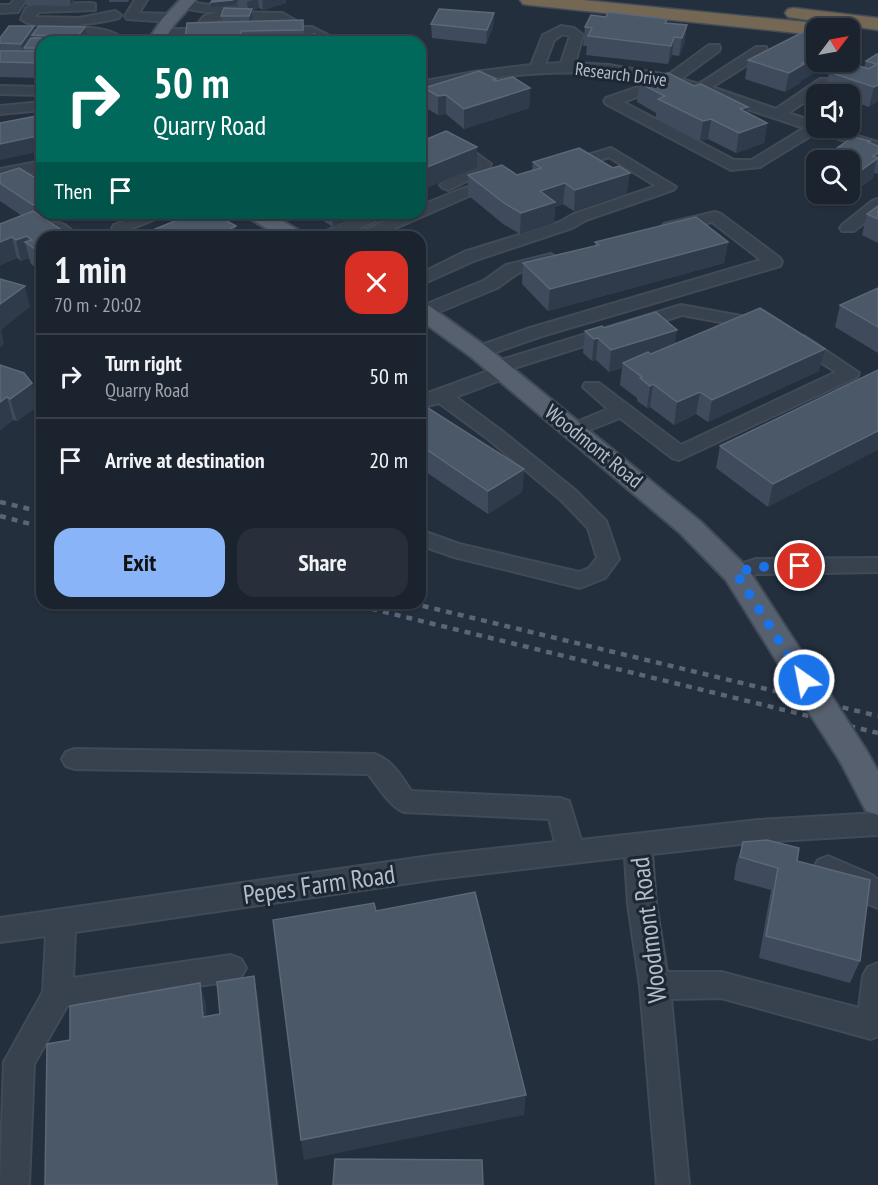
<!DOCTYPE html>
<html lang="en">
<head>
<meta charset="utf-8">
<style>
	:root { --surface:#1b232e; --page:#282f3a; --text:#f1f3f6; --muted:#a0a4aa; --line:#39404a; --accent:#8ab4f8 }
	body { margin:0; font-family:"PT Sans Narrow",sans-serif; background:var(--page); color:var(--text); height:100vh; display:flex; flex-direction:column; font-size:22px; white-space:nowrap }
	* { box-sizing:border-box; margin:0 }
	p { font-size:20px; color:var(--muted) }
	.icon { flex:none; width:33px; height:33px; fill:none; stroke:currentColor; stroke-width:2; stroke-linecap:round; stroke-linejoin:round }
	.map { position:relative; flex:1; overflow:hidden }
	.sheet { position:absolute; left:36px; top:231px; width:390px; height:378px; display:flex; flex-direction:column; background:var(--surface); border-radius:18px; box-shadow:0 2px 4px #0004,0 0 0 2px var(--line) }
	.sheet>* { flex:none }
	.hud { position:absolute; left:36px; top:36px; width:390px; height:183px; border-radius:18px; box-shadow:0 2px 4px #0004,0 0 0 2px var(--line); background:#00695c; color:#fff; overflow:hidden }
	.needle { width:39px; rotate:58deg }
	.tools { position:absolute; left:806px; top:18px; display:grid; gap:12px }
	.tools a { display:grid; place-items:center; width:54px; height:54px; border-radius:12px; background:var(--surface); box-shadow:0 2px 4px #0004,0 0 0 2px var(--line); font-size:30px }
	.pin { position:absolute; display:grid; place-items:center; width:51px; height:51px; color:#fff; margin:-26px; border:3px solid #fff; border-radius:50%; box-shadow:0 2px 6px #0007 }
	.me { position:absolute; width:66px; margin:-33px; rotate:327deg; stroke-linejoin:round; filter:drop-shadow(0 0 4px #0008) }
	.turn { display:flex; align-items:center; gap:21px; height:126px; padding:0 18px; font-size:27px }
	.turn .icon { width:78px; height:78px; stroke-width:2.5 }
	.turn b { display:block; font-size:42px; line-height:51px }
	.then { display:flex; align-items:center; height:57px; padding:0 18px; background:#0003; gap:12px; font-size:22px }
	.round { display:grid; place-items:center; flex:none; width:63px; height:63px; border-radius:18px; background:var(--page) }
	.headline { display:flex; align-items:center; justify-content:space-between; height:102px; padding:0 18px }
	h1 { font-size:36px; font-weight:600; line-height:45px }
	.action { display:flex; gap:12px; margin-top:auto; padding:12px 18px }
	.action a { flex:1; height:69px; border-radius:18px; background:var(--accent); color:#111; font-size:24px; font-weight:600; line-height:69px; text-align:center }
	.action a+a { background:var(--page); color:var(--text) }
	ul { padding:0; list-style:none }
	li { display:flex; align-items:center; gap:18px; height:84px; padding:0 18px; border-top:2px solid var(--line) }
	li div { flex:1 }
	li b { display:block; font-size:22px }
	li em { font-style:normal }
	.map>svg:first-child { display:block }
	.lines { fill:none; stroke-linecap:round; stroke-linejoin:round }
	.minor-casing { stroke:#414a57; stroke-width:4 }
	.major-casing { stroke:#414a57; stroke-width:4 }
	.highway-casing { stroke:#434c59; stroke-width:3 }
	.minor { fill:#38414e; fill-rule:evenodd }
	.major { fill:#56606e; fill-rule:evenodd }
	.highway { fill:#746855; fill-rule:evenodd }
	.rail { stroke:#5a6575; stroke-width:4.5; stroke-dasharray:6 6; stroke-linecap:butt }
	.major-bridge-casing { stroke:#414a57; stroke-width:32; stroke-linecap:butt }
	.major-bridge { stroke:#56606e; stroke-width:28 }
	.wall { fill:#3f4b5c }
	.shaded-wall { fill:#2f3b4b }
	.building { fill:#4b5868; stroke:#5c6777; stroke-width:1.5 }
	.route { stroke:#1a73e8; stroke-width:10; stroke-dasharray:0 18 }
	.labels { text-anchor:middle; dominant-baseline:central; stroke-width:6; stroke-linejoin:round; paint-order:stroke }
	.far-street-label { font-size:18px; fill:#b4bcc9; stroke:#1d2633 }
	.street-label { font-size:21px; fill:#b4bcc9; stroke:#1d2633 }
	.near-street-label { font-size:26px; fill:#b4bcc9; stroke:#1d2633 }
</style>
</head>
<body>
<div class="map">
<svg width="878" height="1185" viewBox="0 0 878 1185">
	<rect width="100%" height="100%" fill="#242f3e"/>
	<g class="lines">
		<g class="minor-casing">
			<g id="minor">
				<polygon points="14,0 26,0 18,12 0,13 0,5 10,5"/>
				<polygon points="135,0 147,0 139,13 172,14 178,18 172,22 127,19 125,16"/>
				<path d="M 184,0 C 197,3 211,7 224,4 C 233,2 239,0 248,0 C 231,18 201,12 180,7 L 178,4 Z"/>
				<path d="M 91,3 L 95,4 L 95,10 L 39,12 L 34,17 L 79,18 L 115,11 L 121,15 L 119,18 C 99,23 36,33 21,19 L 26,8 L 37,4 Z"/>
				<polygon points="218,12 282,13 300,23 294,27 280,21 219,20 212,22 207,29 220,30 222,33 216,37 160,37 154,33 160,29 194,29 204,16"/>
				<path d="M 561,26 L 574,28 L 583,35 L 575,63 L 609,65 L 668,75 L 709,45 L 719,45 L 720,48 L 719,51 L 681,79 L 699,84 L 756,47 L 766,47 L 767,50 L 766,53 L 712,87 L 776,109 L 820,79 L 830,79 L 832,82 L 830,85 L 788,113 L 816,122 L 816,128 L 831,128 L 878,142 L 878,151 L 817,132 L 760,167 L 731,170 L 606,104 L 604,101 L 606,98 L 656,81 C 576,65 499,74 420,90 L 420,82 L 474,72 L 531,65 L 543,35 ZM 563,34 L 570,36 L 561,63 L 545,64 L 554,40 ZM 672,84 L 804,128 L 752,160 L 734,160 L 623,102 Z"/>
				<path d="M 70,27 C 89,28 113,27 126,42 L 112,42 L 96,37 L 66,34 L 64,31 L 66,28 Z"/>
				<polygon points="273,27 312,27 342,42 326,42 310,35 269,34 267,31 269,28"/>
				<polygon points="0,86 42,87 42,95 0,94"/>
				<polygon points="42,102 42,110 0,114 0,106"/>
				<path d="M 453,144 L 472,150 L 491,164 L 488,171 L 448,190 L 443,188 L 440,185 L 443,182 L 476,166 C 450,149 447,155 420,161 L 420,152 L 439,146 Z"/>
				<polygon points="611,148 676,187 673,190 586,220 572,228 476,260 420,285 420,274 464,252 560,222 574,214 656,186 609,157 566,171 558,166 561,163"/>
				<polygon points="42,161 42,171 0,179 0,169"/>
				<polygon points="496,178 504,183 501,186 469,196 375,237 356,236 358,233 404,213 420,213 420,206 459,190"/>
				<polygon points="878,199 878,212 854,231 842,231 840,228 842,225 872,201"/>
				<polygon points="715,212 721,214 780,258 782,262 780,266 542,336 485,356 473,356 470,352 473,348 530,328 761,260 712,222 670,232 662,227 664,224"/>
				<polygon points="143,213 165,213 163,216 126,231 120,233 112,228 114,225"/>
				<polygon points="207,213 228,213 226,216 179,237 157,237 159,234"/>
				<polygon points="368,213 389,213 387,216 339,237 317,237 319,234"/>
				<polygon points="18,223 59,223 65,225 80,237 61,237 55,233 20,233 0,240 0,229"/>
				<polygon points="551,254 559,259 557,263 518,273 497,288 429,316 420,317 420,307 485,280 506,265"/>
				<polygon points="681,305 763,320 769,321 772,325 769,329 763,330 682,315 511,369 513,372 511,376 456,397 502,431 575,490 606,521 619,559 605,578 580,588 454,557 420,545 420,530 459,544 579,572 589,568 597,558 588,528 561,500 488,439 439,403 420,408 420,396 491,370 489,367 491,363"/>
				<polygon points="798,335 804,336 859,373 857,377 679,460 672,458 620,418 574,436 567,434 564,430 567,426 608,409 583,387 585,383 599,383 681,445 836,372 792,344 789,340 792,336"/>
				<polygon points="878,558 878,572 757,574 736,581 728,578 725,573 728,568 756,559"/>
				<path d="M 75,749 L 374,754 C 391,759 402,777 411,791 L 560,798 L 569,801 L 581,840 L 758,820 L 878,813 L 878,835 L 758,842 L 652,854 L 656,904 L 667,972 L 721,972 L 859,1008 L 863,976 L 868,967 L 878,963 L 878,1036 L 871,1039 L 721,998 L 671,999 L 689,1185 L 657,1185 L 640,986 L 628,904 L 625,857 L 437,879 L 75,932 L 73,978 L 231,955 L 241,959 L 246,968 L 241,977 L 231,981 L 67,1006 L 34,1064 L 29,1185 L 0,1185 L 4,1062 L 43,992 L 46,936 L 0,942 L 0,918 L 437,855 L 555,842 L 549,819 L 404,812 C 390,807 378,786 368,774 L 75,769 L 66,766 L 62,759 L 66,752 Z"/>
				<polygon points="828,856 872,875 878,880 878,908 868,904 852,891 818,876 814,868 818,860"/>
			</g>
		</g>
		<g class="major-casing">
			<g id="major">
				<polygon points="180,0 196,0 174,25 163,42 147,42 162,19"/>
				<polygon points="244,213 269,213 303,233 306,237 281,237 247,217"/>
				<polygon points="420,303 428,305 487,347 700,521 746,566 807,660 803,668 792,671 781,668 726,580 680,533 471,357 420,320"/>
				<polygon points="854,744 865,748 878,771 878,815 866,811 838,757 843,748"/>
			</g>
		</g>
		<g class="highway-casing">
			<g id="highway">
				<polygon points="520,0 582,0 816,23 823,25 825,28 816,28 816,35 529,5 523,4"/>
				<polygon points="794,8 878,18 878,30 788,17 785,13 788,9"/>
			</g>
		</g>
		<use href="#minor" class="minor"/>
		<use href="#major" class="major"/>
		<use href="#highway" class="highway"/>
		<g class="rail">
			<polyline points="0,502 42,512"/>
			<polyline points="0,516 42,527"/>
			<polyline points="348,603 878,733"/>
			<polyline points="411,603 878,716"/>
		</g>
		<g class="major-bridge-casing">
			<polyline id="major-bridge" points="792,660 854,757"/>
		</g>
		<use href="#major-bridge" class="major-bridge"/>
	</g>
	<g class="wall">
		<polygon points="25,0 74,0 71,6 26,5"/>
		<polygon points="109,0 129,0 128,2 109,2"/>
		<polygon points="213,0 286,0 286,3 263,10 259,8 252,10 253,18 252,21 303,20 304,36 324,42 185,42 185,39 222,22 221,16 243,8 238,6 238,1 234,5 211,7 211,2"/>
		<polygon points="494,13 493,27 486,44 432,38 431,24"/>
		<polygon points="606,17 667,19 667,23 687,25 684,44 679,56 672,55 668,64 586,55 587,46 583,46 585,27"/>
		<polygon points="34,26 35,32 85,27 87,36 82,42 42,42 42,78 0,77 0,38"/>
		<polygon points="803,32 800,83 785,92 745,79 748,60"/>
		<polygon points="878,54 878,101 869,107 849,100 849,94 834,94 825,91 829,72 864,68 866,61"/>
		<polygon points="495,81 530,88 529,108 464,129 446,114 438,115 424,107 424,88"/>
		<polygon points="639,83 694,86 748,107 747,113 767,123 764,143 736,153 708,139 700,141 656,118 656,113 637,102"/>
		<polygon points="870,141 870,143 878,146 878,174 874,173 873,178 845,198 831,194 849,194 849,160 823,160 824,157"/>
		<polygon points="533,162 627,193 574,211 563,204 555,207 554,223 520,234 503,224 468,195 468,175 517,175 532,170"/>
		<polygon points="0,174 42,213 65,213 65,215 49,222 42,237 42,272 31,264 29,258 21,261 17,258 0,265 0,224 22,216 0,201"/>
		<polygon points="878,206 878,243 862,235 867,214"/>
		<polygon points="82,213 149,213 125,223 110,213 93,220"/>
		<polygon points="310,213 367,213 333,227"/>
		<polygon points="595,242 728,242 724,263 548,311 522,284 523,263 595,246"/>
		<polygon points="878,288 878,353 835,327 840,305"/>
		<polygon points="604,328 675,344 819,371 708,422 696,414 674,425 650,407 647,408 637,401 637,398 620,385 622,368 609,372 596,360 592,361 583,353 585,331"/>
		<polygon points="0,365 32,383 38,406 17,421 13,420 0,430"/>
		<polygon points="878,370 768,507 716,468 720,446"/>
		<polygon points="420,403 524,469 522,492 488,514 420,468"/>
		<polygon points="743,842 797,861 860,961 850,983 759,958 771,890 734,880 736,865"/>
	</g>
	<g class="shaded-wall">
		<polygon points="70,0 74,0 71,6"/>
		<polygon points="238,0 238,1 234,5 211,7 211,2"/>
		<polygon points="253,0 258,0 259,8 252,10 253,18 250,25 247,2"/>
		<polygon points="264,0 286,0 286,3 263,10 262,1"/>
		<polygon points="494,13 493,27 486,44 487,30"/>
		<polygon points="687,25 684,44 679,56 682,38"/>
		<polygon points="34,26 36,36 32,35 33,39 24,48 25,51 23,54 21,44"/>
		<polygon points="85,27 87,36 82,42 78,42 77,37"/>
		<polygon points="674,37 672,55 668,64 671,46"/>
		<polygon points="816,55 816,62 834,62 801,81 800,83 785,92 789,73 802,63"/>
		<polygon points="878,85 878,101 869,107 874,87"/>
		<polygon points="530,88 529,108 464,129 464,109"/>
		<polygon points="446,95 446,114 438,115 438,96"/>
		<polygon points="748,107 745,126 740,109"/>
		<polygon points="711,119 708,139 700,141 703,121"/>
		<polygon points="767,123 764,143 736,153 739,133"/>
		<polygon points="42,135 42,151 0,160 0,144"/>
		<polygon points="477,147 477,167 420,191 420,170"/>
		<polygon points="878,153 873,178 845,198 846,194 849,194 850,178"/>
		<polygon points="630,173 627,193 574,211 575,190"/>
		<polygon points="565,183 563,204 555,207 554,223 520,234 521,213 540,191"/>
		<polygon points="42,202 42,213 65,213 65,215 38,226 33,205"/>
		<polygon points="91,213 110,213 93,220"/>
		<polygon points="124,213 149,213 125,223"/>
		<polygon points="332,213 367,213 333,227"/>
		<polygon points="236,226 237,237 226,237 228,230"/>
		<polygon points="27,236 29,245 25,242 29,258 21,261 16,240"/>
		<polygon points="12,237 17,258 0,265 0,242"/>
		<polygon points="728,242 724,263 548,311 550,289"/>
		<polygon points="42,251 42,265 39,252"/>
		<polygon points="25,286 30,307 1,330 4,344 0,348 0,304"/>
		<polygon points="677,330 674,352 623,363 622,368 609,372 611,350"/>
		<polygon points="598,338 596,360 592,361 594,339"/>
		<polygon points="825,349 819,371 708,422 712,400"/>
		<polygon points="32,383 38,406 17,421 10,399"/>
		<polygon points="653,384 650,407 647,408 650,386"/>
		<polygon points="700,392 696,414 674,425 677,402"/>
		<polygon points="7,397 13,420 0,430 0,402"/>
		<polygon points="878,431 878,450 768,507 773,484"/>
		<polygon points="524,469 522,492 488,514 488,491"/>
		<polygon points="254,976 258,998 279,1185 277,1185"/>
		<polygon points="200,983 206,1004 208,1038 203,1017"/>
		<polygon points="526,1095 524,1115 304,1160 301,1140"/>
	</g>
	<g class="building">
		<polygon points="213,0 233,0 211,2"/>
		<polygon points="224,8 252,9 249,16 221,16"/>
		<polygon points="439,9 494,13 487,30 431,24"/>
		<polygon points="608,12 667,19 665,23 687,25 682,38 674,37 671,46 588,36 592,28 585,27 591,15 606,17"/>
		<polygon points="303,20 303,30 241,31 240,37 185,39 187,23"/>
		<polygon points="9,26 34,26 21,44 0,43 0,38"/>
		<polygon points="39,26 85,27 77,37 32,35"/>
		<polygon points="803,32 816,35 816,55 802,63 804,64 789,73 748,60"/>
		<polygon points="315,34 324,42 288,42 285,39"/>
		<polygon points="31,38 76,39 74,42 42,42 42,48 24,48"/>
		<polygon points="86,39 93,39 91,42 84,42"/>
		<polygon points="0,51 42,51 42,63 0,62"/>
		<polygon points="877,54 878,54 878,85 874,87 829,72 838,66 856,65 869,69 877,64 866,61"/>
		<polygon points="479,71 496,79 493,80 495,81 513,77 530,88 464,109 446,95 438,96 424,88"/>
		<polygon points="668,73 694,86 701,84 748,107 740,109 767,123 739,133 711,119 703,121 658,99 665,96 639,83"/>
		<polygon points="42,115 42,135 0,144 0,123"/>
		<polygon points="446,131 477,147 420,170 420,142"/>
		<polygon points="853,137 870,141 868,142 878,146 878,153 873,156 878,158 850,178 849,160 835,160 824,157"/>
		<polygon points="579,148 613,168 619,166 630,173 575,190 565,183 540,191 555,202 521,213 504,203 468,175 502,165 517,175 541,168 533,162"/>
		<polygon points="19,168 42,182 42,202 33,205 0,183 0,174"/>
		<polygon points="878,206 878,219 867,214"/>
		<polygon points="33,211 72,237 42,237 42,251 39,252 25,242 32,240 27,236 16,240 12,237 0,242 0,224"/>
		<polygon points="179,213 213,213 236,226 228,230 234,233 226,237 214,237 212,236 209,237 136,237 182,218 176,214"/>
		<polygon points="696,217 728,242 550,289 523,263 599,245 595,242"/>
		<polygon points="277,233 283,237 267,237"/>
		<polygon points="0,279 25,286 0,304"/>
		<polygon points="878,288 878,327 840,305"/>
		<polygon points="760,308 825,349 712,400 700,392 677,402 653,384 650,386 640,378 642,377 623,363 648,352 651,354"/>
		<polygon points="656,312 677,330 611,350 598,338 594,339 585,331 602,326 604,328"/>
		<polygon points="0,365 24,373 32,383 10,399 7,397 0,402"/>
		<polygon points="878,370 878,431 773,484 720,446"/>
		<polygon points="420,403 524,469 488,491 420,445"/>
		<polygon points="767,840 799,848 797,861 870,880 860,961 766,936 778,868 740,857 743,842"/>
		<polygon points="475,892 526,1095 301,1140 273,920 374,903 376,911"/>
		<polygon points="254,976 277,1185 45,1185 47,1044 70,1040 70,1006 200,983 203,1017 220,1014 217,982"/>
		<polygon points="335,1159 482,1160 483,1185 333,1185"/>
	</g>
	<g class="lines">
		<polyline class="route" points="800,566 756,567 736,573 804,680"/>
	</g>
	<g class="labels">
		<g class="far-street-label">
			<text transform="translate(621 74) rotate(7)">Research Drive</text>
		</g>
		<g class="street-label">
			<text transform="translate(594 446) rotate(39)">Woodmont Road</text>
		</g>
		<g class="near-street-label">
			<text transform="translate(319 884) rotate(-8)">Pepes Farm Road</text>
			<text transform="translate(648 930) rotate(-97)">Woodmont Road</text>
		</g>
	</g>
</svg>
<div class="tools">
<a><svg class="needle" viewBox="-14 -14 28 28"><path d="M0-13l5 13h-10z" fill="#e53935"/><path d="M0 13l5-13h-10z" fill="#a0a4aa"/></svg></a>
<a><svg class="icon" aria-label="sound" viewBox="0 0 24 24"><path d="M4 9h4l5-4v14l-5-4H4zM17 9q2 3 0 6"/></svg></a>
<a><svg class="icon" aria-label="search" viewBox="0 0 24 24"><circle cx="10" cy="10" r="6"/><path d="M15 15l6 6"/></svg></a>
</div>
<div class="pin" style="left:800px;top:566px;background:#d93025"><svg class="icon" aria-label="arrive" viewBox="0 0 24 24"><path d="M6 21V4h12l-3 4 3 4H6"/></svg></div>
<svg class="me" style="left:804px;top:680px" viewBox="-20 -20 40 40"><circle r="17" fill="#1a73e8" stroke="#fff" stroke-width="3"/><path d="M0-11L8 9 0 5-8 9z" fill="#fff"/></svg>
<div class="hud">
<div class="turn"><svg class="icon" aria-label="right" viewBox="0 0 24 24"><path d="M7 20v-9h11M14 6l5 5-5 5"/></svg><div><b>50 m</b>Quarry Road</div></div>
<div class="then">Then<svg class="icon" aria-label="arrive" viewBox="0 0 24 24"><path d="M6 21V4h12l-3 4 3 4H6"/></svg></div>
</div>
<section class="sheet">
<div class="headline"><div><h1>1 min</h1><p>70 m · 20:02</p></div><a class="round" style="background:#d93025;color:#fff"><svg class="icon" aria-label="close" viewBox="0 0 24 24"><path d="M6 6l12 12M18 6L6 18"/></svg></a></div>
<ul>
<li><svg class="icon" aria-label="right" viewBox="0 0 24 24"><path d="M7 20v-9h11M14 6l5 5-5 5"/></svg><div><b>Turn right</b><p>Quarry Road</p></div><em>50 m</em></li>
<li><svg class="icon" aria-label="arrive" viewBox="0 0 24 24"><path d="M6 21V4h12l-3 4 3 4H6"/></svg><div><b>Arrive at destination</b></div><em>20 m</em></li>
</ul>
<div class="action"><a>Exit</a><a>Share</a></div>
</section>
</div>
</body>
</html>
